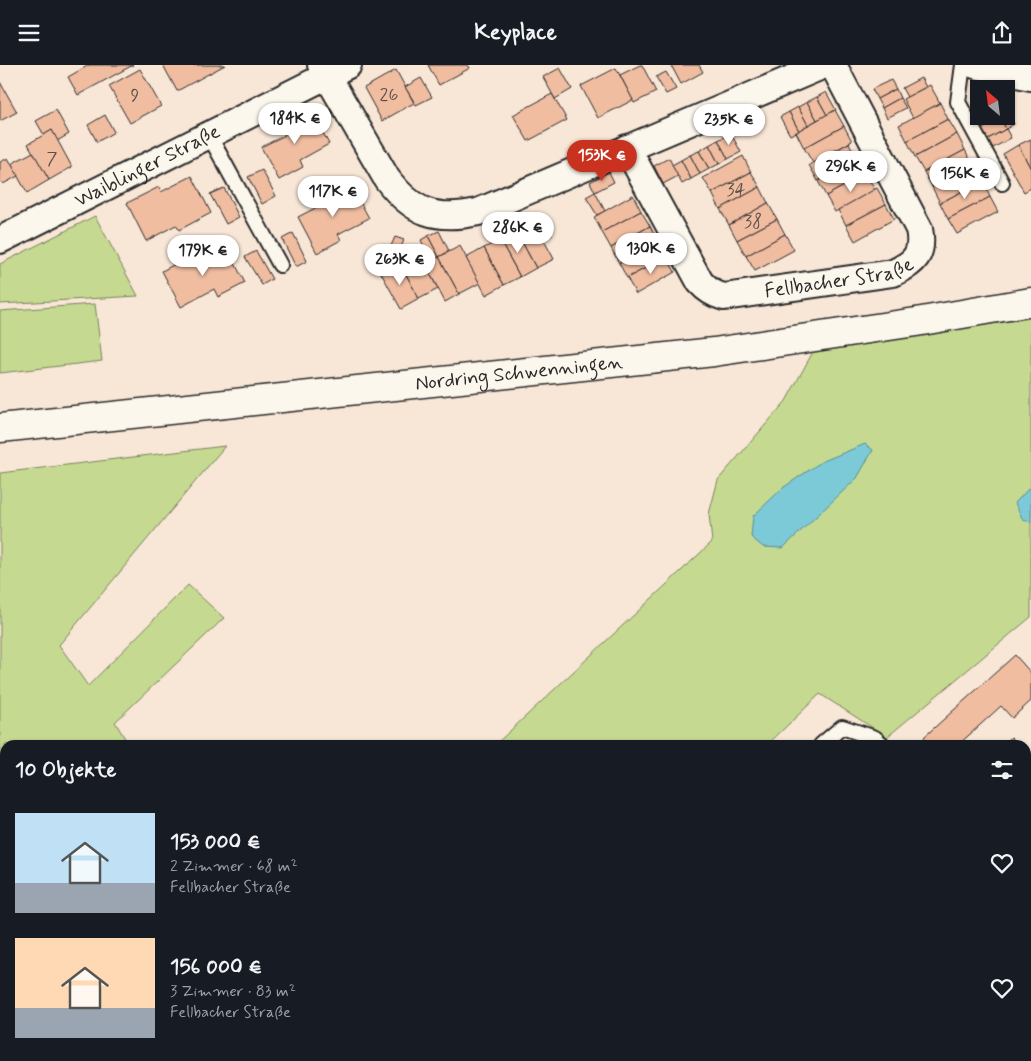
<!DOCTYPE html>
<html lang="de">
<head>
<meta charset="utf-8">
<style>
  :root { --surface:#171b24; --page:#20242c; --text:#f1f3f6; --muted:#9ea1a6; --accent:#c8321e }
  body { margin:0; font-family:Mynerve,sans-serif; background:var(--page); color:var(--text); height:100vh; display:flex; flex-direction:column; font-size:19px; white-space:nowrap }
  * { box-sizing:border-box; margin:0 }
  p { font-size:16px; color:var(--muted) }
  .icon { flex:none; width:28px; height:28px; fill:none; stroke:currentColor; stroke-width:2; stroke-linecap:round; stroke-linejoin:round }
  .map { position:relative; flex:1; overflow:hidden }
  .drawer { position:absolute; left:0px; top:675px; width:1031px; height:321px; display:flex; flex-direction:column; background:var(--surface); border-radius:15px 15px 0 0; box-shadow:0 1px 4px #0004 }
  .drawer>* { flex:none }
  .needle { width:32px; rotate:332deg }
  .fabs { position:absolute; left:970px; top:15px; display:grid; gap:10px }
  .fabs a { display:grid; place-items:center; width:45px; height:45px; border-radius:0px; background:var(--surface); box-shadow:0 1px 4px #0004; font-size:25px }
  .price { position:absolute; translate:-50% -42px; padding:0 11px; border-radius:18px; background:#fff; color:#222; font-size:16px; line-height:32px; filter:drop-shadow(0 1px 2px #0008) }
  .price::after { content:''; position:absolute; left:50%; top:30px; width:15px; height:11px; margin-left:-8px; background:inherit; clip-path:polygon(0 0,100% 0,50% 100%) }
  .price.on { background:var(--accent); color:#fff }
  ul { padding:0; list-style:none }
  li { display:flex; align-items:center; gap:15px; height:125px; padding:0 15px }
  li span { display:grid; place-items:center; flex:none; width:140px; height:100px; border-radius:0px; color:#555 }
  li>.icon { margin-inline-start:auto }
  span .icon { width:60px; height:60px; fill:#fffc; stroke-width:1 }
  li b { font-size:21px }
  h2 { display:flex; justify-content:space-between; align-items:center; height:60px; padding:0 15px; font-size:21px }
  header { display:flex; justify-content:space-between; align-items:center; height:65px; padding:0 15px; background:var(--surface); font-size:22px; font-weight:700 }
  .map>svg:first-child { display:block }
  .green { fill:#c5da90; stroke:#78825e }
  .water { fill:#7bcad8; stroke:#5b8a93 }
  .building { fill:#f0bda1; stroke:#2b2b2b }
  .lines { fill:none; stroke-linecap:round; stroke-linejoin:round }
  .lane-casing { stroke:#2b2b2b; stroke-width:18 }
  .street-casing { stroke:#2b2b2b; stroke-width:30 }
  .secondary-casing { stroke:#2b2b2b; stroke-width:31 }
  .lane { stroke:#fbf7ec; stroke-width:14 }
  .street { stroke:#fbf7ec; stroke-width:26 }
  .secondary { stroke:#fbf7ec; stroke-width:28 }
  .labels { text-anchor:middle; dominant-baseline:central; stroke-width:4; stroke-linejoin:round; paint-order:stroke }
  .number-label { font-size:18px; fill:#5c5048 }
  .street-label { font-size:20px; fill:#2b2b2b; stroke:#fbf7ec }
</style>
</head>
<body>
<header><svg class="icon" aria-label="menu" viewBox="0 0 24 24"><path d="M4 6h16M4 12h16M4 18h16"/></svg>Keyplace<svg class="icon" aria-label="share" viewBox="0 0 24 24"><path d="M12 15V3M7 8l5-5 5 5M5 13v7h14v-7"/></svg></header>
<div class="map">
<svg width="1031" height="996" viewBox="0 0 1031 996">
  <rect width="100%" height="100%" fill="#f8e6d6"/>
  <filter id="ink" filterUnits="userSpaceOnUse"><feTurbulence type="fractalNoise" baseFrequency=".02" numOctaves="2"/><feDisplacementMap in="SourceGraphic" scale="10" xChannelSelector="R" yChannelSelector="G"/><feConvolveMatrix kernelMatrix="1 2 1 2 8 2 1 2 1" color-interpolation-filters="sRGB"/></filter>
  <g filter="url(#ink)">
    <g class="green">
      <polygon points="95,151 138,231 0,239 0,199"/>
      <polygon points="95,239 102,296 0,308 0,246"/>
      <polygon points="1031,253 1031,552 887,672 820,629 767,680 495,680 712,477 709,449 718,415 786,336 814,285"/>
      <polygon points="225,381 59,580 88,621 188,520 224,553 115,657 129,680 5,680 5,834 0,839 0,408"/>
      <polygon points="162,991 448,991 444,996 157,996"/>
    </g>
    <g class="water">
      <polygon points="865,379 873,385 857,413 783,483 763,482 751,472 753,451 784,422 821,397"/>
      <polygon points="1031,421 1031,457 1023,455 1015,438"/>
    </g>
    <g class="building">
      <polygon points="89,0 133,0 78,30 68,12"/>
      <polygon points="163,0 225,0 177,26"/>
      <polygon points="428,0 468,0 470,3 439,20"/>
      <polygon points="640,0 642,0 656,27 634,38 620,10"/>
      <polygon points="671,0 699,0 703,7 681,19"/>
      <polygon points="560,3 572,24 555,34 543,12"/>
      <polygon points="616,3 633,35 598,53 581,21"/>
      <polygon points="140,4 161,41 130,58 109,21"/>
      <polygon points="396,5 414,38 382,56 364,23"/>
      <polygon points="666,7 676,24 666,29 656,12"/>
      <polygon points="421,13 432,32 416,40 405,22"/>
      <polygon points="921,13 926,22 907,32 902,23"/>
      <polygon points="891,15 896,24 877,34 872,24"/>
      <polygon points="0,17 17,47 0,56"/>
      <polygon points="930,20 940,38 913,53 903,34"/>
      <polygon points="896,24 900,33 882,43 877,34"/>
      <polygon points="826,27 836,45 827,50 817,32"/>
      <polygon points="552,29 567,55 528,76 513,50"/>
      <polygon points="817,32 827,50 817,55 807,37"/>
      <polygon points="900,33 906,43 887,53 882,43"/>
      <polygon points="807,37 817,55 808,60 798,42"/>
      <polygon points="940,38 948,54 907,76 899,60"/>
      <polygon points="798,42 808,60 799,66 789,47"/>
      <polygon points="979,43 979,51 985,51 978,55 973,46"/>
      <polygon points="56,45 69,69 57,76 52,65 44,70 36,56"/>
      <polygon points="835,45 844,61 804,83 796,67"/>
      <polygon points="311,46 329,79 300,95 303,102 279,115 261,82 285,70 280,63"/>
      <polygon points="789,47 799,66 790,70 780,52"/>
      <polygon points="105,50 114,67 97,77 88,60"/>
      <polygon points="1009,50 1014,59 1006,64 1001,54"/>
      <polygon points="985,51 1000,51 1001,54 982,64 978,55"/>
      <polygon points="948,54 957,69 915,92 907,76"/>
      <polygon points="1001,54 1006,64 988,74 982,64"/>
      <polygon points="844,61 852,76 813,98 804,83"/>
      <polygon points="1006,64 1011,73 993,83 988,74"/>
      <polygon points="52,65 72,102 49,115 28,79"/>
      <polygon points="731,69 741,87 728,94 718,75"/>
      <polygon points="957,69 965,85 924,107 915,92"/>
      <polygon points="1031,74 1031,104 1018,80"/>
      <polygon points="718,75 728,94 719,99 709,80"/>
      <polygon points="849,78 857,94 818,116 809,100"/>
      <polygon points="709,80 719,99 709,104 699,86"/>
      <polygon points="1018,80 1031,104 1031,123 1024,127 1003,89"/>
      <polygon points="965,85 973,100 932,122 924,107"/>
      <polygon points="699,86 709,104 700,109 690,90"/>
      <polygon points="33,87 49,115 27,128 11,99"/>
      <polygon points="690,90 700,109 691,114 681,95"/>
      <polygon points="743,91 751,107 712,128 703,113"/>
      <polygon points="8,93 18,111 3,119 0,115 0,97"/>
      <polygon points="669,93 678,111 663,119 654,101"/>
      <polygon points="857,94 866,109 826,131 818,116"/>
      <polygon points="681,95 691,114 682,119 672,100"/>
      <polygon points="973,100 982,116 940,138 932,122"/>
      <polygon points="262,105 276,131 262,139 248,112"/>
      <polygon points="609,107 614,117 595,127 590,117"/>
      <polygon points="751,107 760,122 720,144 712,128"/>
      <polygon points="866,109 875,125 835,147 826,131"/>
      <polygon points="192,111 211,148 179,165 176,160 146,176 127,138 159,122 161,127"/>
      <polygon points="982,116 990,132 948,154 940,138"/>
      <polygon points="350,119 369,153 338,169 341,175 317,188 298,152 325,138 322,134"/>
      <polygon points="760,122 768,138 729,160 720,144"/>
      <polygon points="224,123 239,152 226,159 210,129"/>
      <polygon points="877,123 886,139 846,160 838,145"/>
      <polygon points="595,127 605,146 597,150 586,132"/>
      <polygon points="633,130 641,146 602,167 594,152"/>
      <polygon points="990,132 998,147 957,169 948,154"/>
      <polygon points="768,138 777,154 737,175 729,160"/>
      <polygon points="886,139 894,154 855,176 846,160"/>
      <polygon points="641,146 650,161 611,183 602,167"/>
      <polygon points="543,152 552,170 543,175 534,157"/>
      <polygon points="777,154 785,169 746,191 737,175"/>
      <polygon points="534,157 554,194 536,203 516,166"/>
      <polygon points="650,161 658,177 619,198 611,183"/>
      <polygon points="439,166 449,186 439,192 428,171"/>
      <polygon points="516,166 536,203 520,212 500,175"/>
      <polygon points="293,168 307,196 296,202 282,174"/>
      <polygon points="785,169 794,185 755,206 746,191"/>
      <polygon points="428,171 439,192 431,196 421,175"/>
      <polygon points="395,172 404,175 396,194 387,190"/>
      <polygon points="500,175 520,212 504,220 484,183"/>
      <polygon points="658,177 667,192 627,213 619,198"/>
      <polygon points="460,181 480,218 459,229 439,192"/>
      <polygon points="227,183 245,218 218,232 214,224 181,242 162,206 192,190 197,199"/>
      <polygon points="484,183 504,220 486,230 466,193"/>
      <polygon points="256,186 272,214 262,220 245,192"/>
      <polygon points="419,188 438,224 419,234 400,198"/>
      <polygon points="439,192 459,229 445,237 425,199"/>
      <polygon points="667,192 675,207 636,229 627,213"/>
      <polygon points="400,198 419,234 401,244 381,208"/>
      <polygon points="1015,590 1031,608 1031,636 1012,653 1001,641 958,680 931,680 924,672"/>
      <polygon points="1011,672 1019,680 1004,680"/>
      <polygon points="1026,687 1031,692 1031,705 1026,710"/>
      <polygon points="1031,886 1031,909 1026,904 1026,891"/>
      <polygon points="1026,930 1031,934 1031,942 1026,947"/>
      <polygon points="713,991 754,991 755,992 750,996 709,996"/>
      <polygon points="797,991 825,991 821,996 803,996"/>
      <polygon points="937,991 969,991 975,996 932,996"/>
    </g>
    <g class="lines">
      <g class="lane-casing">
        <g id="lane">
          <polyline points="963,0 958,37 1002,118"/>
          <polyline points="209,70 280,200"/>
          <polyline points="821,680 842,662 875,673 883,680"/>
          <polyline points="476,996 481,991"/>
        </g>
      </g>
      <g class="street-casing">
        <g id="street">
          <path d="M321 0 387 114C413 148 436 156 478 147L824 0"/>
          <polyline points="975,0 1031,12"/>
          <path id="s1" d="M627 83 700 217C707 225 713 229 724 232L893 208C915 198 924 189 919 164L833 0"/>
          <path id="s2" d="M0 175 348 0"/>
          <polyline points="1026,808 1031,803"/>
          <polyline points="858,996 862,991"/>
        </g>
      </g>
      <g class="secondary-casing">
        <g id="secondary">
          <path id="s3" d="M0 363 714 287 916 257 1031 237"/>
        </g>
      </g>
      <use href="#lane" class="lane"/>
      <use href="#street" class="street"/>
      <use href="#secondary" class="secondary"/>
    </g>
  </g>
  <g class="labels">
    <g class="number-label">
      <text x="389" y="30">26</text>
      <text x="135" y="31">9</text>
      <text x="52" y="94">7</text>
      <text x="736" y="125">34</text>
      <text x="753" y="157">38</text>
    </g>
    <g class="street-label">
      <text stroke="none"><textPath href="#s2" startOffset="165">Waiblinger Straße</textPath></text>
      <text stroke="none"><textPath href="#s1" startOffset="298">Fellbacher Straße</textPath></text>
      <text stroke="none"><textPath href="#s3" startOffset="522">Nordring Schwenningen</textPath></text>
    </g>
  </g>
</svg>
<div class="fabs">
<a><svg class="needle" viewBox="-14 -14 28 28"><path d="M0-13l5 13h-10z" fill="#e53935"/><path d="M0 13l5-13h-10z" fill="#9ea1a6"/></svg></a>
</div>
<b class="price" style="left:295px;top:80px">184K €</b>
<b class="price" style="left:729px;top:81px">235K €</b>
<b class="price on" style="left:602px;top:117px">153K €</b>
<b class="price" style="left:851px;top:128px">296K €</b>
<b class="price" style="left:965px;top:135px">156K €</b>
<b class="price" style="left:333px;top:153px">117K €</b>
<b class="price" style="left:518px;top:189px">286K €</b>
<b class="price" style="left:651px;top:210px">130K €</b>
<b class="price" style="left:203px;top:212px">179K €</b>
<b class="price" style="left:400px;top:221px">263K €</b>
<section class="drawer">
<h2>10 Objekte<svg class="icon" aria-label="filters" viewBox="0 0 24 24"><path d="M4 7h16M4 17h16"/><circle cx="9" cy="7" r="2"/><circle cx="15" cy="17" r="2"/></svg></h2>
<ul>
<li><span style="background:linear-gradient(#bfe0f5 70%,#9aa5b1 0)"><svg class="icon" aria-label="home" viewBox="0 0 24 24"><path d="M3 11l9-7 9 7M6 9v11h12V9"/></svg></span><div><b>153 000 €</b><p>2 Zimmer · 68 m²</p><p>Fellbacher Straße</p></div><svg class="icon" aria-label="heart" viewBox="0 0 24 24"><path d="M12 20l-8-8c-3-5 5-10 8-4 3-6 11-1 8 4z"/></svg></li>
<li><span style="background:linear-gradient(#ffd9b3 70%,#9aa5b1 0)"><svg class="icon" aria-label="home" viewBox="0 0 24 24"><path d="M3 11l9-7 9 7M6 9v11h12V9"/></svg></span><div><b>156 000 €</b><p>3 Zimmer · 83 m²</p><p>Fellbacher Straße</p></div><svg class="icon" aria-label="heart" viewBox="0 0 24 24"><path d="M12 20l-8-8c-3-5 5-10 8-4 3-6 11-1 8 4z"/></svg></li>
</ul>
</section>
</div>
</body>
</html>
